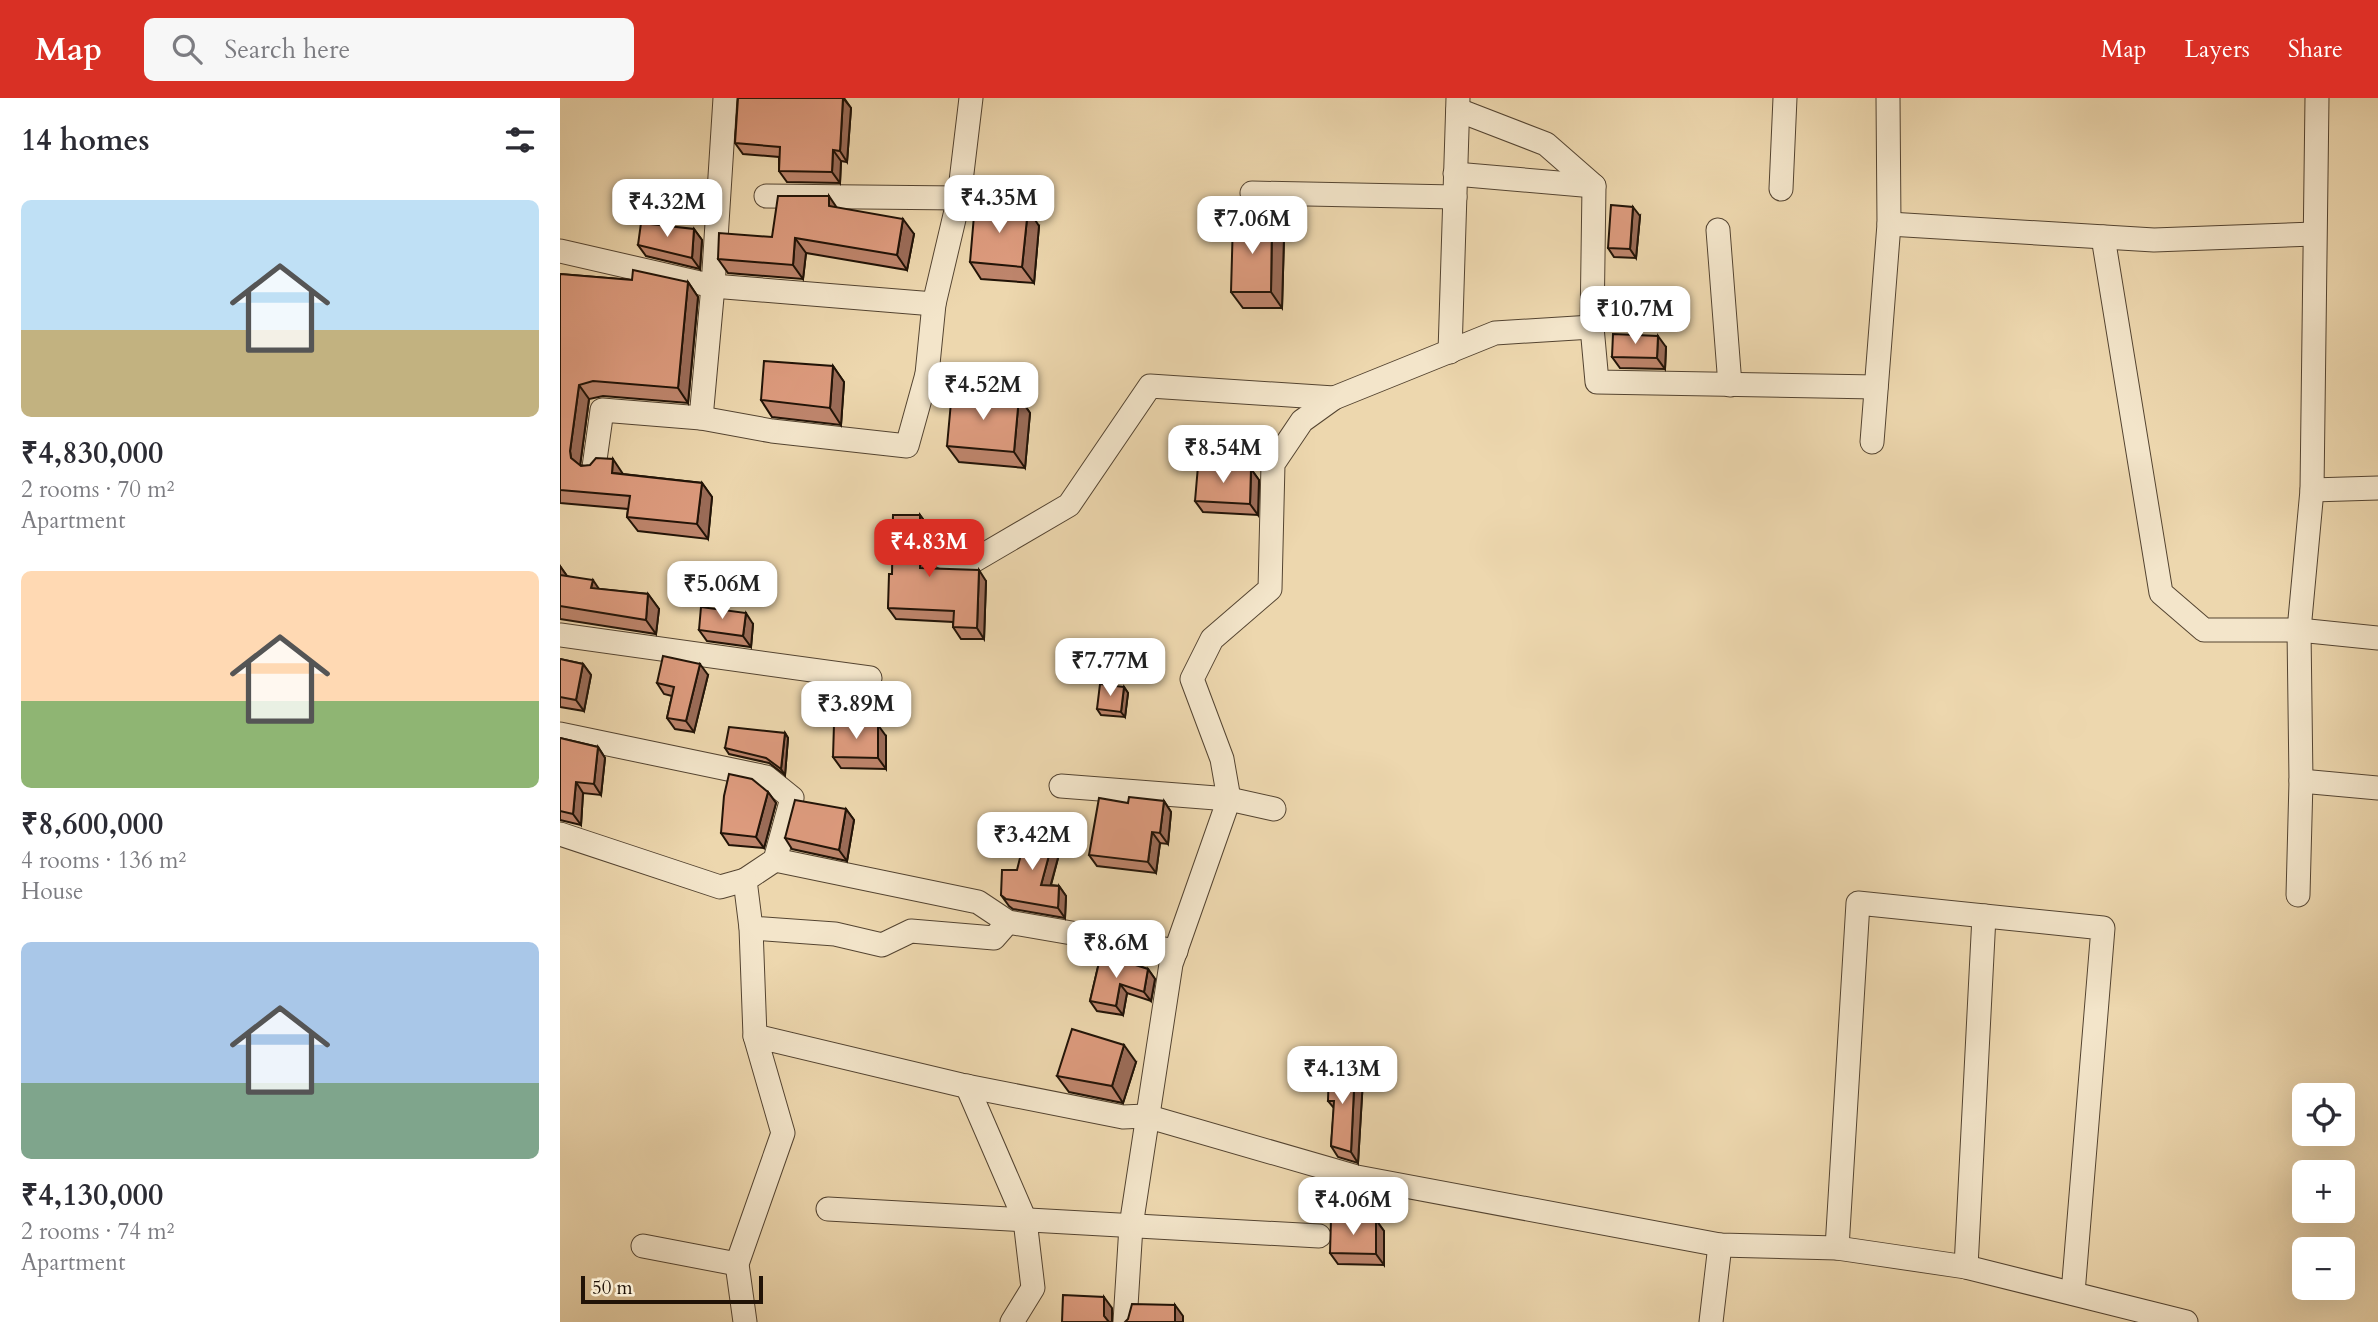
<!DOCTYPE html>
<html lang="en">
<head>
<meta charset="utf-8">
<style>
  :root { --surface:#fff; --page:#f7f7f7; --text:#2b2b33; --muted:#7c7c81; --accent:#d93025 }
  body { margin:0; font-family:Cardo,serif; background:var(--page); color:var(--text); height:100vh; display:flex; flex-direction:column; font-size:26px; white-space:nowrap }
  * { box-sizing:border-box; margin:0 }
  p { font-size:23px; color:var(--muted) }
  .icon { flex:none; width:38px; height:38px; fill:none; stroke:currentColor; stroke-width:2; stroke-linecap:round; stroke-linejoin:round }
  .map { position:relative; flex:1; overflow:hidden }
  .panel { display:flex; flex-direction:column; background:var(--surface); width:560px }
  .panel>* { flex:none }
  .fabs { position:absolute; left:1732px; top:985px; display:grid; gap:14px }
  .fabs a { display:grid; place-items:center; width:63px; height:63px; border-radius:10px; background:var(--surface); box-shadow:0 7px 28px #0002; font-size:35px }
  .scale { position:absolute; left:21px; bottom:18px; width:182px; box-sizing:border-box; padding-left:7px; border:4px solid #211307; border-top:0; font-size:19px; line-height:24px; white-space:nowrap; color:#211307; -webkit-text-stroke:5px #f3e5ca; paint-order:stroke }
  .price { position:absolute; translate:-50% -60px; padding:0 16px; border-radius:14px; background:#fff; color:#222; font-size:23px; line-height:46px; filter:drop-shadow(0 2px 4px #0008) }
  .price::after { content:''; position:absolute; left:50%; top:42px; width:21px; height:16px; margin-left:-10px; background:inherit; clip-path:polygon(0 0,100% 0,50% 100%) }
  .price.on { background:var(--accent); color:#fff }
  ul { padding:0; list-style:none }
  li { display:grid; align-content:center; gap:14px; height:371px; padding:0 21px }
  li span { display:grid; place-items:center; height:217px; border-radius:10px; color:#555 }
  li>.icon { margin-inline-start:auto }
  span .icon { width:126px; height:126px; fill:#fffc; stroke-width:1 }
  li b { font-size:30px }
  h2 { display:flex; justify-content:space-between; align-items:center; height:84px; padding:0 21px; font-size:30px }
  header { display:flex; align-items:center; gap:42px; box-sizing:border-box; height:98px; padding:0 35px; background:var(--accent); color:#fff }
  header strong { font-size:33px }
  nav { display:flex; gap:38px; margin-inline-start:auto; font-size:24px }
  .search { width:490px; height:63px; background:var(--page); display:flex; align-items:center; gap:18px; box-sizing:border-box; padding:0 24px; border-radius:10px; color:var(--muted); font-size:26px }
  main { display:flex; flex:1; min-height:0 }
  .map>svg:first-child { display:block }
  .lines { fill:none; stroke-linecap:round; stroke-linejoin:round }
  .street-casing { stroke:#544431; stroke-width:25 }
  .street { stroke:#f3e5ca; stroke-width:23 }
  .wall { fill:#be856c; stroke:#211307; stroke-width:2 }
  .shaded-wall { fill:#9b6c58; stroke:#211307; stroke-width:2 }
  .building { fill:#dd9b7e; stroke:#211307; stroke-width:2 }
</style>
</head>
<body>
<header>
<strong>Map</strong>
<div class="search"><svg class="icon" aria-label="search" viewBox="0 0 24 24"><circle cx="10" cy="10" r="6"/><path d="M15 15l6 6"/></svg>Search here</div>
<nav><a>Map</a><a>Layers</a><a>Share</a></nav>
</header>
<main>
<section class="panel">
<h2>14 homes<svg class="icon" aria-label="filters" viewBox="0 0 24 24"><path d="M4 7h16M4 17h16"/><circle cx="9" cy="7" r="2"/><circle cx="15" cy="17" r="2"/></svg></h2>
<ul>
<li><span style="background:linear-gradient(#bfe0f5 60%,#c2b280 0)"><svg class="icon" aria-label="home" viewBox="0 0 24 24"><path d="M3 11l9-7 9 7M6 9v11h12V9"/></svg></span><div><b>₹4,830,000</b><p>2 rooms · 70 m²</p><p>Apartment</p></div></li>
<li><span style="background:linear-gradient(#ffd9b3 60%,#8fb573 0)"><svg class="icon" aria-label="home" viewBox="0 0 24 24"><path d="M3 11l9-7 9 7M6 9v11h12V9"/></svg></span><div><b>₹8,600,000</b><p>4 rooms · 136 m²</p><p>House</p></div></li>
<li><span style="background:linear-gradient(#a9c7e8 65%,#7fa58c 0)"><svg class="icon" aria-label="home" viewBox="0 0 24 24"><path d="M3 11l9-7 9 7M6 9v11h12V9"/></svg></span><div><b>₹4,130,000</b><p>2 rooms · 74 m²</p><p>Apartment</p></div></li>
</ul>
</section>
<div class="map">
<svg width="1818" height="1224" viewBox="0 0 1818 1224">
  <rect width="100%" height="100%" fill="#edd7ae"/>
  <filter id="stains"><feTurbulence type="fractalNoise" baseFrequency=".00286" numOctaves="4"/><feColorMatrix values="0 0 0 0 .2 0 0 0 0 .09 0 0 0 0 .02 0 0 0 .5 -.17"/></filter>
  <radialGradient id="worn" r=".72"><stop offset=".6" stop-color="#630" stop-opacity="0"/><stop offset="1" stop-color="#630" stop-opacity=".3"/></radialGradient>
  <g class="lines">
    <g class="street-casing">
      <g id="street">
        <polyline points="898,12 986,46 1034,88 1032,229 1037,284 1316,289"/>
        <polyline points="895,76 1034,88"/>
        <polyline points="1221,91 1225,0"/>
        <polyline points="692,95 895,99"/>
        <polyline points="206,98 399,100"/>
        <polyline points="1329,126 1594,142 1754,136"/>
        <polyline points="1158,132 1170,287"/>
        <polyline points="1543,139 1601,495 1644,532 1739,532 1818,540"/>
        <polyline points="0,153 153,188 374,206"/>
        <polyline points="890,254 898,0"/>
        <polyline points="367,276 461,288"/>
        <polyline points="141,320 153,188 165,0"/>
        <polyline points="1312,344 1329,126 1328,0"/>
        <polyline points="34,369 42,312 141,320 212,333 347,348 367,276 374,206 399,100 411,0"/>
        <polyline points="1752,392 1818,390"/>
        <polyline points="383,459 415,462 509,407 590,288 774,300"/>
        <polyline points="0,537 310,580"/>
        <polyline points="0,636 206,679 232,700 215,762 185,782 191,830 195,938"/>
        <polyline points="1741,683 1818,690"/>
        <polyline points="501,688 669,701 714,711"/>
        <polyline points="0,736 160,789 185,782"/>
        <polyline points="215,762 418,804 448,824 616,853"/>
        <polyline points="1738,797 1741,683 1739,532 1752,392 1757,0"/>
        <polyline points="191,830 275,836 322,847 351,833 434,840 448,824"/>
        <polyline points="407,988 465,1122 473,1190 452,1224"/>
        <polyline points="268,1111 759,1138"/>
        <polyline points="83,1148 177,1166"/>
        <polyline points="1277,1150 1298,805 1543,830 1513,1195"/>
        <polyline points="1406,1169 1424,818"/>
        <polyline points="185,1224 177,1166 223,1035 195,938 401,987 563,1019 586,1018 797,1079 1160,1147 1277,1150 1406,1169 1626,1224"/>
        <polyline points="565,1224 571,1128 611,866 669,701 662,661 632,581 652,541 710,491 713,366 742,323 774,300 935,235 1032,229"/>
        <polyline points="1151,1224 1160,1147"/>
      </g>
    </g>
    <use href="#street" class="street"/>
  </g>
  <g class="wall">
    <polygon points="178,0 284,0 291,10 287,64 281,63 280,85 227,84 219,73 219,59 183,56 175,45"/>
    <polygon points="277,110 354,136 347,172 246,155 243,181 168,175 158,161 212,139"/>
    <polygon points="1080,118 1076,160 1054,159 1048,150"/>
    <polygon points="712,123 724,139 722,210 683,210 671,194"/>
    <polygon points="479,128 474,185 421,181 410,164"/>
    <polygon points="134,131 142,142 140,171 86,158 78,147"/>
    <polygon points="0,176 72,182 128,184 138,199 128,305 43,298 29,301 20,367 63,376 142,385 152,399 148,441 78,433 67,419 68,411 0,405"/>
    <polygon points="1106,249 1105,271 1060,270 1052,259"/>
    <polygon points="273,268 284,284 281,327 212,319 201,302"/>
    <polygon points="459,299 470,315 465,370 399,364 387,348"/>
    <polygon points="691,371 699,382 698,417 643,414 635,403"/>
    <polygon points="360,417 368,428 368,471 426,483 424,541 401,541 393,529 393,524 336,521 328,510 332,476"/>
    <polygon points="0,468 7,478 39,491 88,496 99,511 96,536 0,521"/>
    <polygon points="193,526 191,549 147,543 139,532"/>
    <polygon points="0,561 23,566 31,577 24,613 0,609"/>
    <polygon points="148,577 134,634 115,631 107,620 112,598 104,596 97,585"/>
    <polygon points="564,589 568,595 565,619 541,617 537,611"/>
    <polygon points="225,635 228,640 225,677 209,665 169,656 165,650"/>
    <polygon points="326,638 326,671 281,670 273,659"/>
    <polygon points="0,640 38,649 45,660 41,697 23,695 21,727 0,722"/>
    <polygon points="208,694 216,705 204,750 169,747 161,735"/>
    <polygon points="604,703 611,714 608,746 600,745 596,775 537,768 529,757 568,705"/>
    <polygon points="286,711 294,722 287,763 232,751 225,740"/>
    <polygon points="502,745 491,787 499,788 506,798 505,820 453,811 449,808 441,797 457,772"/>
    <polygon points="541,856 588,871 595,881 591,903 567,895 563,917 537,913 530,903"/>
    <polygon points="576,964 563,1005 509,994 497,978"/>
    <polygon points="795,970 803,981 798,1065 778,1059 771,1048 774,1010 768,1003"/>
    <polygon points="816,1122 824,1133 824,1167 778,1166 770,1155"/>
  </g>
  <g class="shaded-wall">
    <polygon points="283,0 291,10 287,64 280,53"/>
    <polygon points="273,52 281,63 280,85 272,74"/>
    <polygon points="269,98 279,113 269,108"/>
    <polygon points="1073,109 1080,118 1076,160 1070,151"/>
    <polygon points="468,111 479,128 474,185 462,169"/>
    <polygon points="343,121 354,136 347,172 337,157"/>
    <polygon points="712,123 724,139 722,210 711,194"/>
    <polygon points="134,131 142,142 140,171 132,160"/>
    <polygon points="235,140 246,155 243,181 233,167"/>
    <polygon points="128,184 138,199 128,305 118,290"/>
    <polygon points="1098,238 1106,249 1105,271 1097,260"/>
    <polygon points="273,268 284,284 281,327 270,310"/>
    <polygon points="19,287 29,301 20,368 11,360 10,353"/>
    <polygon points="459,299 470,315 465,370 454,354"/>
    <polygon points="53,361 63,376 52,375"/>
    <polygon points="691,371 699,382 698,417 690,406"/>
    <polygon points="142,385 152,399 148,441 137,426"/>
    <polygon points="360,417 368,428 368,481 360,470"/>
    <polygon points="0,468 9,481 0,482"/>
    <polygon points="419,472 426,483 424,541 417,530"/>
    <polygon points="33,482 43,497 31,490"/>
    <polygon points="88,496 99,511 96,536 86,522"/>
    <polygon points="186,515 193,526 191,549 183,538"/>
    <polygon points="23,566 31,577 24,613 16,602"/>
    <polygon points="140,566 148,577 134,634 126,623"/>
    <polygon points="564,589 568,595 565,619 561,614"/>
    <polygon points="318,627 326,638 326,671 318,660"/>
    <polygon points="225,635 228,640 225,677 221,671"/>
    <polygon points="38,649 45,660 41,697 34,686"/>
    <polygon points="16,684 23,695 21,727 13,716"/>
    <polygon points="208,694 216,705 204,750 196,739"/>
    <polygon points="604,703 611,714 608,746 600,735"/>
    <polygon points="286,711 294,722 287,763 279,752"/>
    <polygon points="592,734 600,745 596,775 588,764"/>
    <polygon points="495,735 502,745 488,797 481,787"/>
    <polygon points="499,788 506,798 505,820 498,810"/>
    <polygon points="588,871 595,881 591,903 584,894"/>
    <polygon points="560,886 567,895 563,917 556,908"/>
    <polygon points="564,947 576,964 563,1005 552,988"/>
    <polygon points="795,970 803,981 798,1065 791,1054"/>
    <polygon points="816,1122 824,1133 824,1167 816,1156"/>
    <polygon points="544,1199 552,1210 552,1224 548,1224 544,1218"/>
    <polygon points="615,1207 623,1218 623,1224 615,1224"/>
  </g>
  <g class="building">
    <polygon points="178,0 283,0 280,53 273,52 272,74 219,73 220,49 175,45"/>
    <polygon points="218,98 269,98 269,108 343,121 337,157 235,140 233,167 158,161 159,135 212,139"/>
    <polygon points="415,106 468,111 462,169 410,164"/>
    <polygon points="1051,107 1073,109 1070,151 1048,150"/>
    <polygon points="673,122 712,123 711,194 671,194"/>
    <polygon points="81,125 134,131 132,160 78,147"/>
    <polygon points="73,172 128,184 118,290 33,283 19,287 10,353 11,360 21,368 30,367 36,360 53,361 52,375 142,385 137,426 67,419 70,398 0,392 0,176 72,182"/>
    <polygon points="1053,236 1098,238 1097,260 1052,259"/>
    <polygon points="204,263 273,268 270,310 201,302"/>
    <polygon points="392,293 459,299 454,354 387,348"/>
    <polygon points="638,368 691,371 690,406 635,403"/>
    <polygon points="333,417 360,417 360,470 419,472 417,530 393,529 394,513 328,510 329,476 332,476"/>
    <polygon points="0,477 33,482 31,490 88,496 86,522 0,508"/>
    <polygon points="141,509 186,515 183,538 139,532"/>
    <polygon points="103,558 140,566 126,623 107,620 114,589 97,585"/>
    <polygon points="0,561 23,566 16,602 0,599"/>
    <polygon points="540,586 564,589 561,614 537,611"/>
    <polygon points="274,626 318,627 318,660 273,659"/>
    <polygon points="169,629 225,635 221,671 206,660 165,650"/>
    <polygon points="0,640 38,649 34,686 16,684 13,716 0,713"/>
    <polygon points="169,676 192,681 208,694 196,739 161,735 164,698"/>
    <polygon points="569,699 604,703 600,735 592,734 588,764 529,757 539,700 568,705"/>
    <polygon points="235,702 286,711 279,752 225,740"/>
    <polygon points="468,728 495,735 481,787 499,788 498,810 446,801 441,797 442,772 457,772"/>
    <polygon points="541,856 588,871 584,894 560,886 556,908 530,903"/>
    <polygon points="512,931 564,947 552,988 497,978"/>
    <polygon points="769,969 795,970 791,1054 771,1048 774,1003 768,1003"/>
    <polygon points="771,1121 816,1122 816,1156 770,1155"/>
    <polygon points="503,1197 544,1199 544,1218 549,1224 502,1224"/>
    <polygon points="572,1206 615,1207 615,1224 565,1224 568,1221"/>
  </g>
  <rect width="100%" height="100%" filter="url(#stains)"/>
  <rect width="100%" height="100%" fill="url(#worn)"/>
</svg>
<div class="fabs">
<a><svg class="icon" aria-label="locate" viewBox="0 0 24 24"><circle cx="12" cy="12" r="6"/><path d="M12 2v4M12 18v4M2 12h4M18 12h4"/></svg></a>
<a>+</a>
<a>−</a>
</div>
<div class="scale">50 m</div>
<b class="price" style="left:439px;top:137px">₹4.35M</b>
<b class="price" style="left:107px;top:141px">₹4.32M</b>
<b class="price" style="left:692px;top:158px">₹7.06M</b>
<b class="price" style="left:1075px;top:248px">₹10.7M</b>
<b class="price" style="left:423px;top:324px">₹4.52M</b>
<b class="price" style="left:663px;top:387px">₹8.54M</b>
<b class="price on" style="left:369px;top:481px">₹4.83M</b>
<b class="price" style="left:162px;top:523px">₹5.06M</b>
<b class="price" style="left:550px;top:600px">₹7.77M</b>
<b class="price" style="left:296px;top:643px">₹3.89M</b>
<b class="price" style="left:472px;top:774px">₹3.42M</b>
<b class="price" style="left:556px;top:882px">₹8.6M</b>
<b class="price" style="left:782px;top:1008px">₹4.13M</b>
<b class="price" style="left:793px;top:1139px">₹4.06M</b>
</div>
</main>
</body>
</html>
